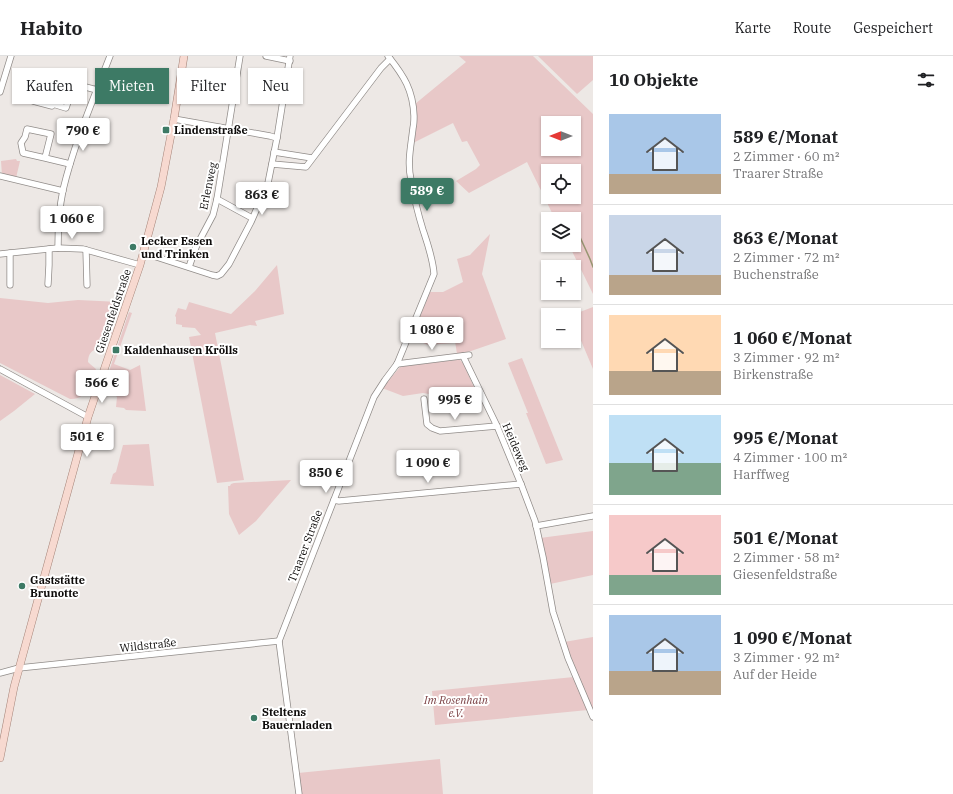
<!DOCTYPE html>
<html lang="de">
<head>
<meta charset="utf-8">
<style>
  :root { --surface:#fff; --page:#f6f6f6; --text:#202124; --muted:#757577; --line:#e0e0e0; --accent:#3d7a65 }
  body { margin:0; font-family:"IBM Plex Serif",serif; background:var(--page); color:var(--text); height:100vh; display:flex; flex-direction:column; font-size:15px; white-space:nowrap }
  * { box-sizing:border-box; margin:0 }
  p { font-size:13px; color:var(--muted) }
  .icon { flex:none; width:22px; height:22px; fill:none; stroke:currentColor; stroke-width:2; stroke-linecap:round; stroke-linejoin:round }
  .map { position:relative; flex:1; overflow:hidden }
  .sheet { display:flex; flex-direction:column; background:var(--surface); width:360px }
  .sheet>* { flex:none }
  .top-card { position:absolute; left:12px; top:12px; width:380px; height:36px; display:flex; gap:8px }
  .needle { width:26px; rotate:270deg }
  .tools { position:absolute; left:541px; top:60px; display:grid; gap:8px }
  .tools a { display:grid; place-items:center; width:40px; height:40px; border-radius:0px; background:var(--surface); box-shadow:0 1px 3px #0004; font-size:20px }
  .price { position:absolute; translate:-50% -34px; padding:0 9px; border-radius:4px; background:#fff; color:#222; font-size:13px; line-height:26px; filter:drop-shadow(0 1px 2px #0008) }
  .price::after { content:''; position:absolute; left:50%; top:24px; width:12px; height:9px; margin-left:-6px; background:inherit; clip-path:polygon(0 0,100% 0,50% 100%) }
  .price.active { background:var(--accent); color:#fff }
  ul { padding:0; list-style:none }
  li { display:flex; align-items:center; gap:12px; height:100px; padding:0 16px }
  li+li { border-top:1px solid var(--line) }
  li span { display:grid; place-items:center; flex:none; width:112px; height:80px; border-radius:0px; color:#555 }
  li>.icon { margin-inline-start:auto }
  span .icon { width:48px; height:48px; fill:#fffc; stroke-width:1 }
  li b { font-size:17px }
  h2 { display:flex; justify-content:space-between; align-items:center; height:48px; padding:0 16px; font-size:17px }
  .pill { padding:0 14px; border-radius:0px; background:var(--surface); box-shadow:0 1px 3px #0004; font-size:14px; line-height:36px }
  .pill.active { background:var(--accent); color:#fff }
  header { display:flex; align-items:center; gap:24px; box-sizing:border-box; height:56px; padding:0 20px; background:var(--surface); border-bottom:1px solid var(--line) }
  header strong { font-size:19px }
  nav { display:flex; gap:22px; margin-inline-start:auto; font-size:14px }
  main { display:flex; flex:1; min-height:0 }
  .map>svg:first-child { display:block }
  .green { fill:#e8c8c8; fill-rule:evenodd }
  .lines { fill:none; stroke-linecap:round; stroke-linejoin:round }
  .stream { stroke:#989672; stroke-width:1.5 }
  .minor-casing { stroke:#918c89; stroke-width:7 }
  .major-casing { stroke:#a28176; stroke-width:8 }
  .minor { stroke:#fff; stroke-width:5.5 }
  .major { stroke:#f7d9d0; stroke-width:7 }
  .poi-dot { fill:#3d7a65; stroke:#fff; stroke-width:1.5 }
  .labels { text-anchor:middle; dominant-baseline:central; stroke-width:4; stroke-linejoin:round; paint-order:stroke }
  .poi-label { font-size:11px; font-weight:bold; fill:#0e0c0b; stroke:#fff; text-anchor:start }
  .street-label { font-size:11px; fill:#0e0c0b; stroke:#fff }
  .park-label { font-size:11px; font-style:italic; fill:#7c4346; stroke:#fff }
</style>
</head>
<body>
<header>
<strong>Habito</strong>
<nav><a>Karte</a><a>Route</a><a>Gespeichert</a></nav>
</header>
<main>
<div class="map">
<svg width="593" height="738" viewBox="0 0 593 738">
  <rect width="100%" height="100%" fill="#ede8e5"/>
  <g class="green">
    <path d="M459 0H533L593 58V238L569 189H574V163H555L527 106 469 137 456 125 476 113 480 109 467 85 462 86 453 67 413 87 415 48 466 6ZM548 67H574V93H548ZM548 115H574V141H548Z"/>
    <polygon points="538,0 593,0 593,24 577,38"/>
    <polygon points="16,103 17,105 20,105 16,122 2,119 1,105"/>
    <polygon points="490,178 482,218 506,283 471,295 457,298 455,285 453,285 453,287 428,289 423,287 423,284 412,280 430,236 443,236 463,226 457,203 470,199"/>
    <polygon points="277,209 284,258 255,265 257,270 250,269 215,277 244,424 217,427 189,281 201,279 195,272 182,271 182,269 176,268 176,261 175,260 178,252 186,254 189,246 231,258 255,235"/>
    <path d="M0 242 48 247 78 244 120 246C118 254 112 282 107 288 100 296 89 289 88 306L90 308 96 313C91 326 88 344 70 343L0 307Z"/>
    <polygon points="593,251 593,313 574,268 574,259 572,259"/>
    <polygon points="129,256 132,257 114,308 130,314 140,309 146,355 126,354 124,352 116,351 117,341 116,340 102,336"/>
    <polygon points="522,302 563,404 546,408 526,357 528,357 508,307"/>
    <polygon points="456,304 460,304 463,307 478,340 452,342 423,337 403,340 382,332 401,310"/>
    <polygon points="0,319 35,338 14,355 0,365"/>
    <polygon points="149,388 154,430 110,428 113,418 116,416 123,389"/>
    <polygon points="291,424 256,465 239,479 229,458 228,430 230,430 231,428 234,427"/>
    <polygon points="593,475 593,519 550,528 540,482"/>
    <polygon points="593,581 593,656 564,586"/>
    <polygon points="574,621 588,654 435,669 432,635"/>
    <polygon points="440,703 443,738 301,738 298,717"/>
  </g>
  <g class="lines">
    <polyline class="stream" points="574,168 590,203 593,211"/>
    <g class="minor-casing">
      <g id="minor">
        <polyline points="266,0 290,5"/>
        <polyline points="35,22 58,28 53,48 66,52 74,28 97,34"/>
        <polyline points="58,28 62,25 74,28"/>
        <polyline points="0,36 11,0"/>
        <polyline points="33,45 52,50 53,48"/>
        <polyline points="174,63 270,80 277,82"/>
        <polyline points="274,96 312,102"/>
        <polyline points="45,102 23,97 21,87 25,81 27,73 51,78 45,102 70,108"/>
        <polyline points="272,108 306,111 381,12 390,3"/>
        <polyline points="0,120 63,135"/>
        <polyline points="217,143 252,162"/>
        <path d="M58 192C58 173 59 153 63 134 74 88 93 44 110 0"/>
        <polyline points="86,194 87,229"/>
        <polyline points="10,197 10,229"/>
        <polyline points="144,197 212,219 217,220 221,218 229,208 251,166 268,127 277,82 290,0"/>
        <polyline points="0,198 58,192 83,193 140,209"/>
        <polyline points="189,211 196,191 213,159 217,143 240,0"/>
        <polyline points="48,228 49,209 49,193"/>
        <polyline points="463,300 497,370 521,428 535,465 543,501 553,556 568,602 593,661"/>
        <polyline points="397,308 469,299"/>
        <polyline points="0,313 88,361"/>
        <polyline points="424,343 427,368 432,372 440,375 497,370"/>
        <polyline points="334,444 339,445 521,428"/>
        <polyline points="536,470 593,460"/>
        <polyline points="0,617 19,612 279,585"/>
        <path d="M299 738 279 585 374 341 385 324 397 308 434 218C433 203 428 189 423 174 418 158 414 141 411 124 407 106 411 90 413 72 414 68 414 64 414 60 413 34 404 20 388 0"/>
      </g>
    </g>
    <g class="major-casing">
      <polyline id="major" points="0,702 14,631 88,361 105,311 140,209 161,131 174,63 184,0"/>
    </g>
    <use href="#minor" class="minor"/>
    <use href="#major" class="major"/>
  </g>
  <g class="poi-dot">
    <rect x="162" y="70" width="8" height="8" rx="2"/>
    <circle cx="133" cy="191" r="4"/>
    <rect x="112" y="290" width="8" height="8" rx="2"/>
    <circle cx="22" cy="530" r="4"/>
    <circle cx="254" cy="662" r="4"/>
  </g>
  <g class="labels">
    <g class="poi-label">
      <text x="174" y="74">Lindenstraße</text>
      <text x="141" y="185">Lecker Essen<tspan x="141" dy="13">und Trinken</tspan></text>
      <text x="124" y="294">Kaldenhausen Krölls</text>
      <text x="30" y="524">Gaststätte<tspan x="30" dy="13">Brunotte</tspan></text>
      <text x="262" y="656">Steltens<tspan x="262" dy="13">Bauernladen</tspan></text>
    </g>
    <g class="street-label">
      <text transform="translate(208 130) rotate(-78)">Erlenweg</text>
      <text transform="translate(113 255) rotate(-71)">Giesenfeldstraße</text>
      <text transform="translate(516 391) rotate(67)">Heideweg</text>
      <text transform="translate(305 490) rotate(-69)">Traarer Straße</text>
      <text transform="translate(148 589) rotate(-6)">Wildstraße</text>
    </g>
    <g class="park-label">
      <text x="456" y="644">Im Rosenhain<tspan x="456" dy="13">e.V.</tspan></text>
    </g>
  </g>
</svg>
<div class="tools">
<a><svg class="needle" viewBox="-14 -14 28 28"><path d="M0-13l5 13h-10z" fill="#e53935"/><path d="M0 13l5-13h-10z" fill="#757577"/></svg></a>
<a><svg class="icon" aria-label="locate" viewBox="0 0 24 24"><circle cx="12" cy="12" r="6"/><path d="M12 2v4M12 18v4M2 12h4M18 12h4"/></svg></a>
<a><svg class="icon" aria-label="layers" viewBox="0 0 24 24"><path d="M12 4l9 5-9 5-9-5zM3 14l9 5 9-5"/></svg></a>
<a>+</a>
<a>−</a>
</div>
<b class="price" style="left:83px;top:96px">790 €</b>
<b class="price active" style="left:427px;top:156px">589 €</b>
<b class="price" style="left:262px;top:160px">863 €</b>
<b class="price" style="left:72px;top:184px">1 060 €</b>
<b class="price" style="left:432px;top:295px">1 080 €</b>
<b class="price" style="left:102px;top:348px">566 €</b>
<b class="price" style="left:455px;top:365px">995 €</b>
<b class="price" style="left:87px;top:402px">501 €</b>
<b class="price" style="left:428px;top:428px">1 090 €</b>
<b class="price" style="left:326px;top:438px">850 €</b>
<div class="top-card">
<a class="pill">Kaufen</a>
<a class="pill active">Mieten</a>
<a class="pill">Filter</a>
<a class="pill">Neu</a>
</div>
</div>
<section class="sheet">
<h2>10 Objekte<svg class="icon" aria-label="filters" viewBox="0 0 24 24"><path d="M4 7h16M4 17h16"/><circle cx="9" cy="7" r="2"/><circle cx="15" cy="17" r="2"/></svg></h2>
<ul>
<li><span style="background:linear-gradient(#a9c7e8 75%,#b9a48a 0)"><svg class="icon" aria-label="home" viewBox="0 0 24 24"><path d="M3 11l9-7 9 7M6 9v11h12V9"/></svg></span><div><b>589 €/Monat</b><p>2 Zimmer · 60 m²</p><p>Traarer Straße</p></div></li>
<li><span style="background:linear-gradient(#c9d6e8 75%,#b9a48a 0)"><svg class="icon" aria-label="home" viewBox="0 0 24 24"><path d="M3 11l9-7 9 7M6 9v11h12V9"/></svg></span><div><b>863 €/Monat</b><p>2 Zimmer · 72 m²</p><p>Buchenstraße</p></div></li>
<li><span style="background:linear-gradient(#ffd9b3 70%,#b9a48a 0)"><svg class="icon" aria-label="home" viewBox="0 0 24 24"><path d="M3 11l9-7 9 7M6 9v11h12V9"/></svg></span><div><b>1 060 €/Monat</b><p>3 Zimmer · 92 m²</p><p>Birkenstraße</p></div></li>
<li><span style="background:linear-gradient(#bfe0f5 60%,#7fa58c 0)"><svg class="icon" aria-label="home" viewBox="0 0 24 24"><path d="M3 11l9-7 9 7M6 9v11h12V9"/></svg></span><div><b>995 €/Monat</b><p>4 Zimmer · 100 m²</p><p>Harffweg</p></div></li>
<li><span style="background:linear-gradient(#f6c9c9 75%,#7fa58c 0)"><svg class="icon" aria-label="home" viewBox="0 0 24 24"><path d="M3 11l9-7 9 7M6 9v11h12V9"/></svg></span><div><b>501 €/Monat</b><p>2 Zimmer · 58 m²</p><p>Giesenfeldstraße</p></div></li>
<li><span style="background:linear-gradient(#a9c7e8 70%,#b9a48a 0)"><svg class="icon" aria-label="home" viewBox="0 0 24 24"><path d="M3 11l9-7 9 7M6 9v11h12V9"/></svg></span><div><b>1 090 €/Monat</b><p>3 Zimmer · 92 m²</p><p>Auf der Heide</p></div></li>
</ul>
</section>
</main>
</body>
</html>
